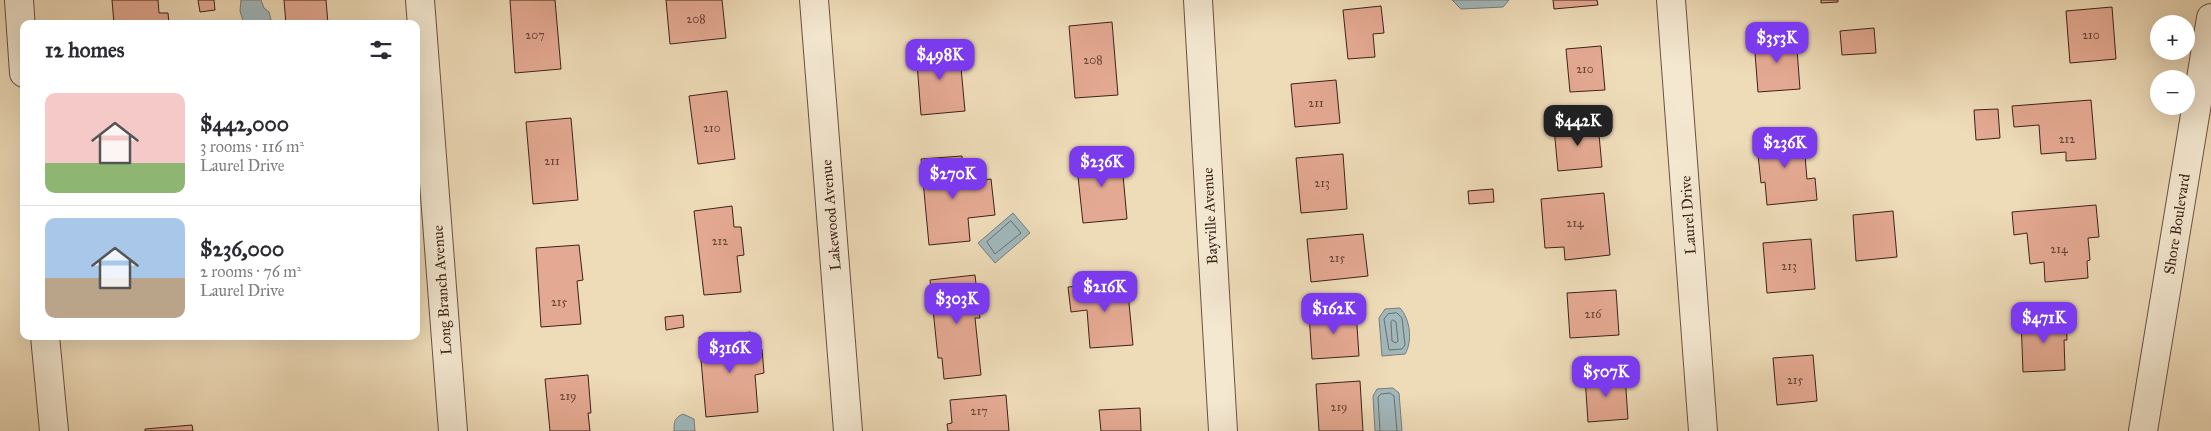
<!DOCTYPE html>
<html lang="en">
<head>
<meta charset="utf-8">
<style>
  :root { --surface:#fff; --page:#f2f2f3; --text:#2b2b33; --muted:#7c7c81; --line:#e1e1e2; --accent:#7c3aed }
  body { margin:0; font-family:"IM FELL Great Primer",serif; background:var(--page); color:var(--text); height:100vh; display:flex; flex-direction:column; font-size:19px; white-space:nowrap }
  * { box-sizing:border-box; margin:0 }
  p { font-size:16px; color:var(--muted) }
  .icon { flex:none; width:28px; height:28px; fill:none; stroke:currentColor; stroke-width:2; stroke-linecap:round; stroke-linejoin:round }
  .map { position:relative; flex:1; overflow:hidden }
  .details { position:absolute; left:20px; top:20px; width:400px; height:320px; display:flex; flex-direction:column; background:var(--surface); border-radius:10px; box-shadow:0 5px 20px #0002 }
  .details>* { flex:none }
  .buttons { position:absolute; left:2150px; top:15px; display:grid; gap:10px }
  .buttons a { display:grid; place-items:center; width:45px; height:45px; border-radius:50%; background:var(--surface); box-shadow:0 5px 20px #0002; font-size:25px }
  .price { position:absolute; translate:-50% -42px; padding:0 11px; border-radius:10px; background:var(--accent); color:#fff; font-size:16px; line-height:32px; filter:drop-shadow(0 1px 2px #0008) }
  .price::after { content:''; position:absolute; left:50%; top:30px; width:15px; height:11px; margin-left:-8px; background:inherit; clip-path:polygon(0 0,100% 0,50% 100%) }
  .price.selected { background:#222; color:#fff }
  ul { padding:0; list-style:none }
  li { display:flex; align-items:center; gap:15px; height:125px; padding:0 25px }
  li+li { border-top:1px solid var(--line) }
  li span { display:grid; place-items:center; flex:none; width:140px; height:100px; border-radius:10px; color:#555 }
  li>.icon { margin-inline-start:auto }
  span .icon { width:60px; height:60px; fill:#fffc; stroke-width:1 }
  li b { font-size:21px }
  h2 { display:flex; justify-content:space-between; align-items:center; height:60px; padding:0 25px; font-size:21px }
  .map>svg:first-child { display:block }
  .water { fill:#a1b8bc; stroke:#797c7a }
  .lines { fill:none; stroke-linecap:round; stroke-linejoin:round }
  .shore { stroke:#6f6d6a; stroke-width:1 }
  .building { fill:#e4a992; stroke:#3d2218 }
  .minor-casing { stroke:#695040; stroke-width:30 }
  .minor { stroke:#f4e8d1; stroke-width:28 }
  .labels { text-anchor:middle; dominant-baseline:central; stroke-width:5; stroke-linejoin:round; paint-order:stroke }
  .number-label { font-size:12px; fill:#674436 }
  .street-label { font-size:15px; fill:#3d2218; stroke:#f4e8d1 }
</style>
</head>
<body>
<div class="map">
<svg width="2211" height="431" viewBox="0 0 2211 431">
  <rect width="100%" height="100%" fill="#eedbb8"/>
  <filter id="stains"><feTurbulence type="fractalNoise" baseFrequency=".004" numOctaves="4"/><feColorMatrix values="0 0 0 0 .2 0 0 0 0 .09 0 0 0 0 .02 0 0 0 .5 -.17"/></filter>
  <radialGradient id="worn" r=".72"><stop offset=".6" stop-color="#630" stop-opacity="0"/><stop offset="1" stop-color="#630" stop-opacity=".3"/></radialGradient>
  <g class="water">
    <polygon points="241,0 261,0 264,8 269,12 272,24 244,24 240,11"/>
    <polygon points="1452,0 1509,0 1503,7 1461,9"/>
    <polygon points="1013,213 1030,233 995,263 978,243"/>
    <path d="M1400 308C1410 319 1413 341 1405 354L1382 356 1379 318 1385 309Z"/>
    <polygon points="1393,388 1399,393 1402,431 1375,431 1373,396 1377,389"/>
    <path d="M683 414 694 419 695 431H674C674 422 674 418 683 414Z"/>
  </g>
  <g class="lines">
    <g class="shore">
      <polygon points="1011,221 1021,233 995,254 987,242"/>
      <polygon points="1397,313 1402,318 1405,345 1402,349 1389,350 1384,319 1388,314"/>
      <polygon points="1393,320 1396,322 1398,341 1396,343 1392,341 1391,322"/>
      <polyline points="1380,431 1378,397 1381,394 1390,393 1394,396 1397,431"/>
    </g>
  </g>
  <g class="building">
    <polygon points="112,0 158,0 159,13 168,13 169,24 114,24"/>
    <polygon points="198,0 214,0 215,10 200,12"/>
    <polygon points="284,0 326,0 328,24 286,24"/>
    <polygon points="510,0 555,0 561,69 515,73"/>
    <polygon points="666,0 722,0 726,38 670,44"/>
    <polygon points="1553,0 1597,0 1598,5 1554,9"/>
    <polygon points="1821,0 1838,0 1838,2 1821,3"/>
    <polygon points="1381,6 1384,33 1373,34 1375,57 1348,59 1343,10"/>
    <polygon points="2112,7 2116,59 2070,63 2066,11"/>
    <polygon points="1112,22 1118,95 1075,98 1069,26"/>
    <polygon points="1874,28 1876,53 1842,55 1840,31"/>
    <polygon points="1796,36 1800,89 1758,92 1754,40"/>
    <polygon points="959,46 965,111 921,115 916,50"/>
    <polygon points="1601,46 1605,90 1570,92 1566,49"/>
    <polygon points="1336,80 1340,123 1295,127 1291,84"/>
    <polygon points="727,91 735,159 698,164 689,96"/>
    <polygon points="2091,100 2096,159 2066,161 2066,152 2041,154 2039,125 2014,127 2012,106"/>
    <polygon points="1998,109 2000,138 1976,140 1974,110"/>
    <polygon points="571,118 578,200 533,204 526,122"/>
    <polygon points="1598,124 1602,167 1558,171 1554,128"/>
    <polygon points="1803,132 1807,179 1815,178 1817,200 1767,205 1765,182 1761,183 1756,136"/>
    <polygon points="1121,153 1127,219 1083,223 1076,158"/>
    <polygon points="1343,154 1347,209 1301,213 1296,158"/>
    <polygon points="962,156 964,182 991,179 995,215 968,218 970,241 929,245 921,159"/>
    <polygon points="1493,189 1494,202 1469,204 1468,191"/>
    <polygon points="1604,193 1610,255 1565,260 1564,247 1545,248 1541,199"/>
    <polygon points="2096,205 2099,237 2088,238 2090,260 2087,261 2088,278 2045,282 2044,262 2030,264 2027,233 2014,235 2012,212"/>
    <polygon points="732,206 734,227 741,227 744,255 737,256 741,292 704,295 694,211"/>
    <polygon points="1893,211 1897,257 1856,261 1853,215"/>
    <polygon points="1363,234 1368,276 1311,282 1307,239"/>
    <polygon points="1811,239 1815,289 1767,293 1763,243"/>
    <polygon points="579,245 583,280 577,281 581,324 541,327 536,248"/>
    <polygon points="975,275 980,318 975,318 981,375 944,379 942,358 938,358 930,280"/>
    <polygon points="1127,282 1133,345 1090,348 1087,310 1071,312 1068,287"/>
    <polygon points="1616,290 1619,335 1570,338 1567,293"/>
    <polygon points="1356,311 1359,356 1312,359 1309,314"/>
    <polygon points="683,315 684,327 666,330 665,317"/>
    <polygon points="2066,316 2067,340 2064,340 2065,370 2023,372 2021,318"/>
    <polygon points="751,332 752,351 762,349 764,373 755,375 758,412 706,417 699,337"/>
    <polygon points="1813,355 1817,401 1777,405 1773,358"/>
    <polygon points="588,375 591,413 588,413 590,431 550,431 545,379"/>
    <polygon points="1625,375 1628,419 1588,422 1585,377"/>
    <polygon points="1360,381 1363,431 1319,431 1316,384"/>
    <polygon points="1006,395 1009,431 948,431 947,424 952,423 950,400"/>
    <polygon points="1140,408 1141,431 1101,431 1099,410"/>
    <polygon points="192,425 193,431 145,431 145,429"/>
  </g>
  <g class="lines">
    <g class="minor-casing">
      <g id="minor">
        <polyline points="19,0 24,73"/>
        <polyline points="420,0 453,431"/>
        <polyline points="814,0 848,431"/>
        <polyline points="1198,0 1223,431"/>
        <polyline points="1671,0 1703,431"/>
        <polyline points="45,336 54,431"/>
        <polyline points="2143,431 2211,18"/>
      </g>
    </g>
    <use href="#minor" class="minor"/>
  </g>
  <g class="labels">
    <g class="number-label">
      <text x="696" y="19">208</text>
      <text x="535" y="35">207</text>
      <text x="2091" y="35">210</text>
      <text x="1093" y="60">208</text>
      <text x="1585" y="69">210</text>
      <text x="1316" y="103">211</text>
      <text x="712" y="128">210</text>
      <text x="2067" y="139">212</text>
      <text x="552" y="161">211</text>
      <text x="1322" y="183">213</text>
      <text x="1575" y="223">214</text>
      <text x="720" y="241">212</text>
      <text x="2059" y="249">214</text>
      <text x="1337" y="258">215</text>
      <text x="1789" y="266">213</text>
      <text x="559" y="302">215</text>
      <text x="1593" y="314">216</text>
      <text x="1795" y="380">215</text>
      <text x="568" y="396">219</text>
      <text x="1339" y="407">219</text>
      <text x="979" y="411">217</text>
    </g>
    <g class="street-label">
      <text transform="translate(831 215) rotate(-95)">Lakewood Avenue</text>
      <text transform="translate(1688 215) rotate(-94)">Laurel Drive</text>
      <text transform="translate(1210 216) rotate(-93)">Bayville Avenue</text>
      <text transform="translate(2177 224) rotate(-81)">Shore Boulevard</text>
      <text transform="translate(442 290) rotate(-94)">Long Branch Avenue</text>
    </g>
  </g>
  <rect width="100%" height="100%" filter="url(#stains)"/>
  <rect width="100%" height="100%" fill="url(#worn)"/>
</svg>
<div class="buttons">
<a>+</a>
<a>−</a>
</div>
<b class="price" style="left:1777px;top:64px">$353K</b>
<b class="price" style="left:940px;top:81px">$498K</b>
<b class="price selected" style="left:1578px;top:147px">$442K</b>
<b class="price" style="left:1785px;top:169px">$236K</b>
<b class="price" style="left:1102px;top:188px">$236K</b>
<b class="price" style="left:953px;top:200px">$270K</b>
<b class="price" style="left:1105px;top:313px">$216K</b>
<b class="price" style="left:957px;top:325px">$303K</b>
<b class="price" style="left:1334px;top:335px">$162K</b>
<b class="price" style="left:2044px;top:344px">$471K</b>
<b class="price" style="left:730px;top:374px">$316K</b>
<b class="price" style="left:1606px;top:398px">$507K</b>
<section class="details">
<h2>12 homes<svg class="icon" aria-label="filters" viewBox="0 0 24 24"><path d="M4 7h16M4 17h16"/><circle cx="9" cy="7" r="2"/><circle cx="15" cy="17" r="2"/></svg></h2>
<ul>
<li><span style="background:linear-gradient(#f6c9c9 70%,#8fb573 0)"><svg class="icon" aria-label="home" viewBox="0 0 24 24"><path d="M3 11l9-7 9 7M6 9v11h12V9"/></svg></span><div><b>$442,000</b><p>3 rooms · 116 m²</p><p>Laurel Drive</p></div></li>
<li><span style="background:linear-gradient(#a9c7e8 60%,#b9a48a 0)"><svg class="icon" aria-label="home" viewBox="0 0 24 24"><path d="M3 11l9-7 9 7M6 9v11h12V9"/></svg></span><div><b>$236,000</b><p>2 rooms · 76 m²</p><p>Laurel Drive</p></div></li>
</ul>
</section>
</div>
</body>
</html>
